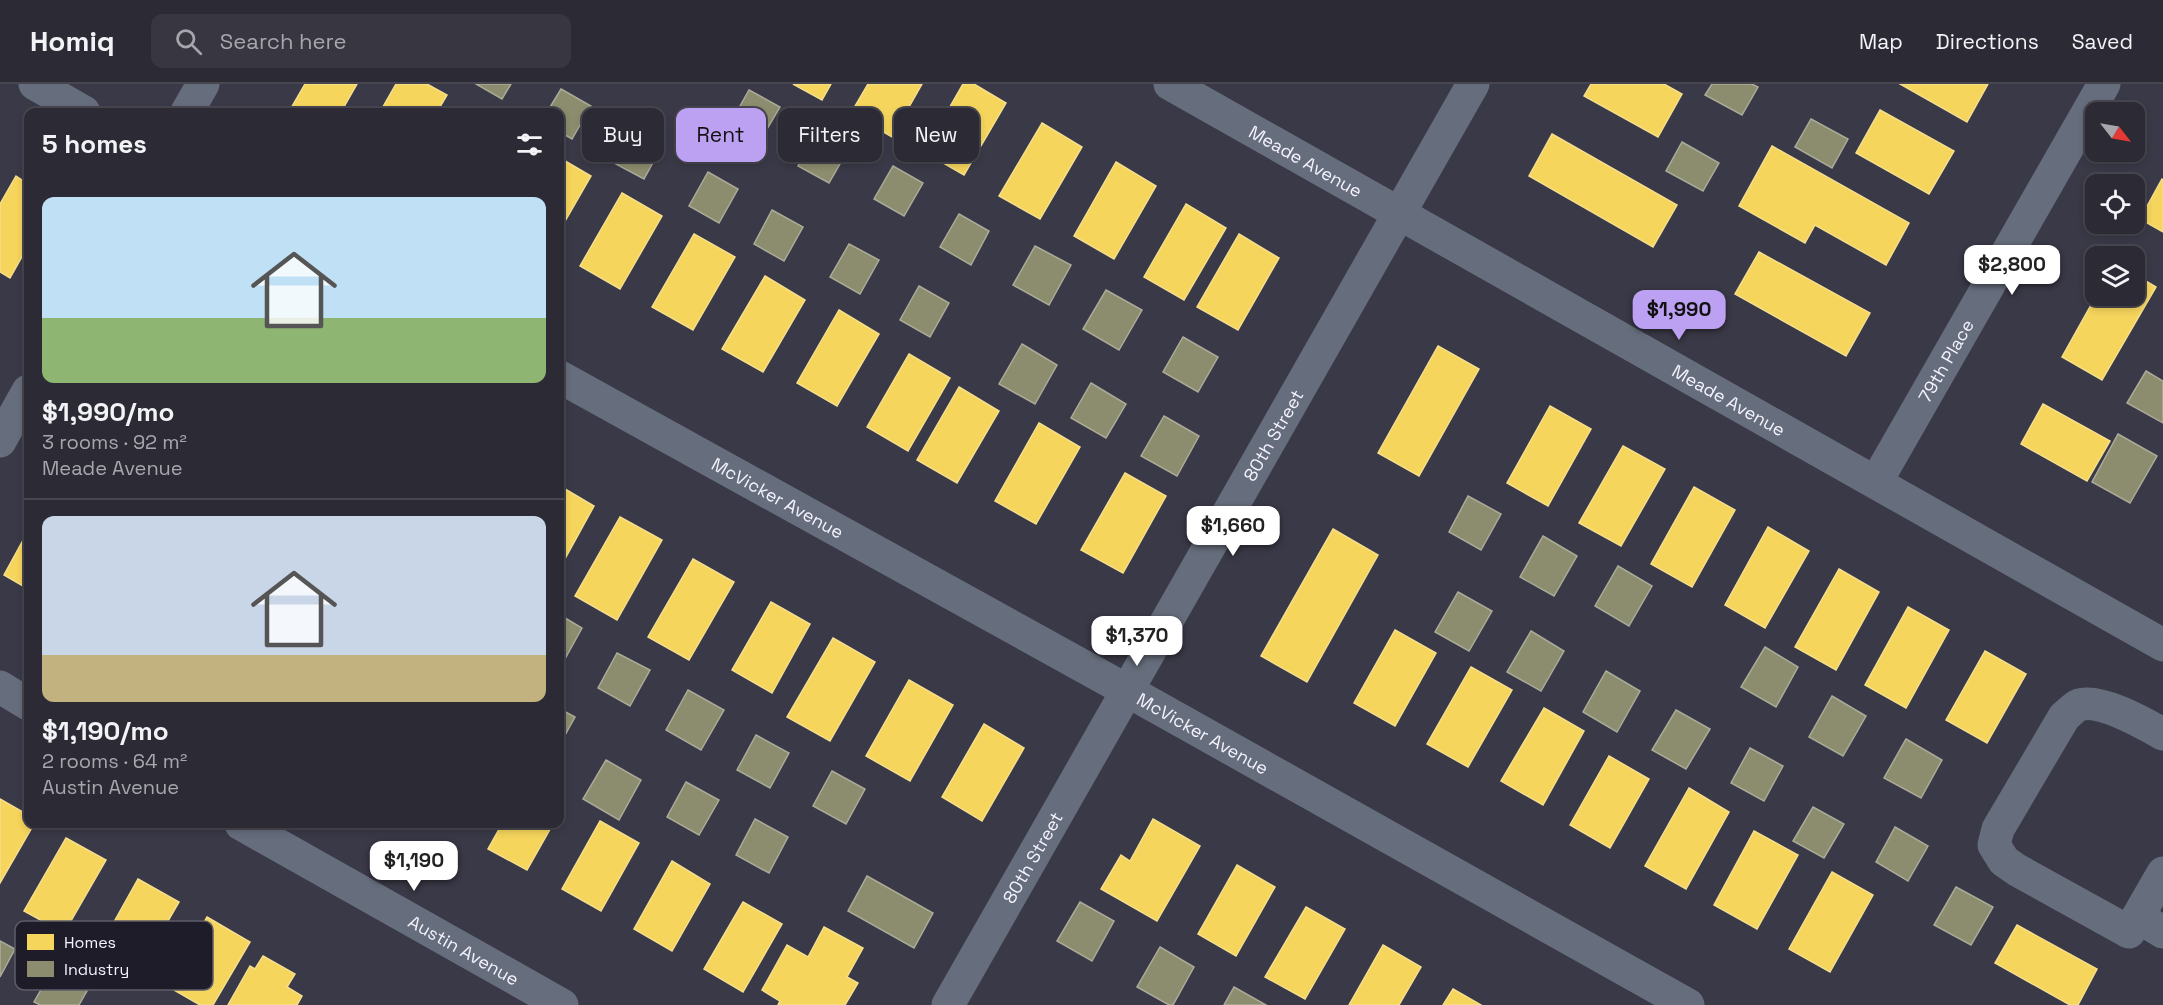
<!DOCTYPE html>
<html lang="en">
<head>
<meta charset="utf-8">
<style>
  :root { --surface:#2c2b35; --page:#383741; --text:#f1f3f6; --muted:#a6a7ad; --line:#484750; --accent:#bca0f2 }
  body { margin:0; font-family:"Space Grotesk",sans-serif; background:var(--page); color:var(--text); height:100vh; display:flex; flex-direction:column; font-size:22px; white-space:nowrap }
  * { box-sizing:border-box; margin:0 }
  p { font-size:20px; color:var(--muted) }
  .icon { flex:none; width:33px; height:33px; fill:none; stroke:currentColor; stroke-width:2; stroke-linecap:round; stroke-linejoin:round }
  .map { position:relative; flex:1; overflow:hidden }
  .panel { position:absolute; left:24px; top:24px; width:540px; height:720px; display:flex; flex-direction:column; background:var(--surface); border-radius:12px; box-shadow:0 3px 9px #0003,0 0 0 2px var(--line) }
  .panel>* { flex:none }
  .guide { position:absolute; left:582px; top:24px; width:570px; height:54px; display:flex; gap:12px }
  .needle { width:39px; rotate:121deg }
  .controls { position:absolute; left:2085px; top:18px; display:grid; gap:12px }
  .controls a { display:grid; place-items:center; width:60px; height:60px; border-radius:12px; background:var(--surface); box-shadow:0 3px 9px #0003,0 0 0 2px var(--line); font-size:30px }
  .price { position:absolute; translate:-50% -51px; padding:0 14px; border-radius:12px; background:#fff; color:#222; font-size:20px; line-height:39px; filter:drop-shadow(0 2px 3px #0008) }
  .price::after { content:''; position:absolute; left:50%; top:36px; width:18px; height:14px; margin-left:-9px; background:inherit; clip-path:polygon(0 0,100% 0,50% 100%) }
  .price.selected { background:var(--accent); color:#111 }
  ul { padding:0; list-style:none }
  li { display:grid; align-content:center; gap:12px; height:318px; padding:0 18px }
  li+li { border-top:2px solid var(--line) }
  li span { display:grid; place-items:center; height:186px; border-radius:12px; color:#555 }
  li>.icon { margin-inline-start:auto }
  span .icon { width:108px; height:108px; fill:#fffc; stroke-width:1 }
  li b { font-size:26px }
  h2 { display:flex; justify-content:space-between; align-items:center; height:72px; padding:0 18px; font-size:26px }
  .chip { padding:0 21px; border-radius:12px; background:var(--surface); box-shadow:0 3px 9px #0003,0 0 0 2px var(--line); font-size:21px; line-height:54px }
  .chip.selected { background:var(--accent); color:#111 }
  header { display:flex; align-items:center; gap:36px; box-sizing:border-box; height:84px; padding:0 30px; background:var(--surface); border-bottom:2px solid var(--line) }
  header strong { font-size:28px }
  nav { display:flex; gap:33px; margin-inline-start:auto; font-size:21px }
  .search { width:420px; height:54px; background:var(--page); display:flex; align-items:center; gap:15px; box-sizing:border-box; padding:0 21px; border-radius:12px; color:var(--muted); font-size:22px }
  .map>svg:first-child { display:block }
  .homes { fill:#f6d55c; stroke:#f5de8c; stroke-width:1.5 }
  .industry { fill:#8c8c6e; stroke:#abab99; stroke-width:1.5 }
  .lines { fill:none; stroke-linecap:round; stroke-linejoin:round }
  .minor { stroke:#666d7c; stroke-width:33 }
  .labels { text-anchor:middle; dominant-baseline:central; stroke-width:6; stroke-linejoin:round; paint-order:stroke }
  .street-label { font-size:18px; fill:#f3f2fd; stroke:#1d1c28 }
  .key { fill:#1d1c28; stroke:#5d5c68; stroke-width:1.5 }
  .key-label { font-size:16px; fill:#f3f2fd }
</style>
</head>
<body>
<header>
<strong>Homiq</strong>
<div class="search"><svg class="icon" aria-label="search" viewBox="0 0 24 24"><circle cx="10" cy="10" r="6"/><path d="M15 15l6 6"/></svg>Search here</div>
<nav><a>Map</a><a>Directions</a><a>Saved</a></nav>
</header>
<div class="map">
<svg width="2163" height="921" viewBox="0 0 2163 921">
  <rect width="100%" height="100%" fill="#3a3947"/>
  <g class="homes">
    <polygon points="305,0 357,0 341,28 295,28 290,26"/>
    <polygon points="396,0 427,0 447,11 437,28 380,28"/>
    <polygon points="793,0 831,0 822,16"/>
    <polygon points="868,0 922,0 892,53 851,29"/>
    <polygon points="963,0 974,0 1006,19 964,91 924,68"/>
    <polygon points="1591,0 1664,0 1682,10 1658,53 1584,12"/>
    <polygon points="1900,0 1988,0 1967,38"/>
    <polygon points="1880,26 1954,67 1929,110 1856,69"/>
    <polygon points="1042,39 1082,63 1040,135 999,112"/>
    <polygon points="1552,50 1677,121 1653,163 1529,92"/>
    <polygon points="1772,62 1909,139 1886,181 1815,141 1805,159 1739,122"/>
    <polygon points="560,74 591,92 560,146"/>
    <polygon points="1116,78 1156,102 1114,175 1074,152"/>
    <polygon points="16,92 28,100 28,162 10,194 0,188 0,120"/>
    <polygon points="2162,95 2163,96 2163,148 2140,135"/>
    <polygon points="622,109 662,132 620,205 580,182"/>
    <polygon points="1186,120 1226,144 1184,216 1144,193"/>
    <polygon points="694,150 735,173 693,246 652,223"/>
    <polygon points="1239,150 1279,174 1238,246 1197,223"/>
    <polygon points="1759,168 1870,229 1846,272 1735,210"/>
    <polygon points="2134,190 2156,203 2102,296 2062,273 2096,212 2134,212"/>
    <polygon points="765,192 805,216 763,288 722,265"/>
    <polygon points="839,226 879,250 837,322 797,299"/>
    <polygon points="1438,262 1479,285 1419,392 1378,369"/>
    <polygon points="909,270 950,294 908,367 867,343"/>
    <polygon points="959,303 999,327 957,399 917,376"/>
    <polygon points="2043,320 2110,357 2087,397 2021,360"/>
    <polygon points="1550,322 1591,345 1548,422 1507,399"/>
    <polygon points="1039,339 1080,363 1036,440 995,417"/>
    <polygon points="1623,362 1665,385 1621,462 1579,439"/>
    <polygon points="1125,389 1166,412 1123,489 1081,466"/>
    <polygon points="560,402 594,422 560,484"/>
    <polygon points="1694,403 1735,426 1692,503 1651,480"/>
    <polygon points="620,433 662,456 617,536 575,512"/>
    <polygon points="1768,443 1809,467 1765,544 1725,521"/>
    <polygon points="1333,445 1378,471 1307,598 1261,572"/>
    <polygon points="28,447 28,505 4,491"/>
    <polygon points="693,475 734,498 689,576 648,553"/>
    <polygon points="1839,485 1879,508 1836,586 1795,563"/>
    <polygon points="771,518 810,540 772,609 732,586"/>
    <polygon points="1908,523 1949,546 1906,624 1865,601"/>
    <polygon points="1395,546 1436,569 1395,642 1354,619"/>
    <polygon points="833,554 875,578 830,657 787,633"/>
    <polygon points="1985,567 2026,590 1987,659 1946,636"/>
    <polygon points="1471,583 1512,606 1468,683 1427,660"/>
    <polygon points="909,596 953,621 910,697 866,672"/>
    <polygon points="1544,624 1584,647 1543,721 1501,697"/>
    <polygon points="984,640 1024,664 982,737 942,713"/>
    <polygon points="1609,672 1649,695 1610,764 1570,741"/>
    <polygon points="1689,704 1729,728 1686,805 1645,782"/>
    <polygon points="0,715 28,731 28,740 34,740 0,799"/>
    <polygon points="1153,735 1200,762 1157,837 1101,805 1121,771 1130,777"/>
    <polygon points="600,737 639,759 601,827 562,805"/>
    <polygon points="502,740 553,740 527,786 488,765"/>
    <polygon points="1754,747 1798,771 1757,845 1714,821"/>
    <polygon points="66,754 106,776 64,849 24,827"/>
    <polygon points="672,777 710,800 672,867 634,845"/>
    <polygon points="1237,781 1275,803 1236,872 1198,850"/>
    <polygon points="1832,788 1873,811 1830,888 1789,865"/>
    <polygon points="138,795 179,818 135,894 95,872"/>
    <polygon points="743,818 782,840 743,908 704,885"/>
    <polygon points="1306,823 1345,845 1305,915 1265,893"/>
    <polygon points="207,833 250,858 213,921 200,921 167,902"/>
    <polygon points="2017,841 2097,885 2078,921 2070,921 1995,879"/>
    <polygon points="824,843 863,864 847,893 858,899 845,921 778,921 780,917 762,906 787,861 808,873"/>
    <polygon points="1383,861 1421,883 1399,921 1349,921"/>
    <polygon points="263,872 295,890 287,903 302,912 297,921 228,921 250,882 255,885"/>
    <polygon points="1453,905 1481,921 1443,921"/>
  </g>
  <g class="industry">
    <polygon points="476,0 511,0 502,15"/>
    <polygon points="1712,0 1752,0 1758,3 1742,31 1705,11"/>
    <polygon points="561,5 591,22 572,55 560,48 560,28 547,28"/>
    <polygon points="749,6 780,23 760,57 730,40"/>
    <polygon points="1811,35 1848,55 1832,84 1795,63"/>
    <polygon points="633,45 662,62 644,95 614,79"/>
    <polygon points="817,49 848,66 829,99 798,82"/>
    <polygon points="1682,58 1719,79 1703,107 1666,87"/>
    <polygon points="893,82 923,99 904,132 874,115"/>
    <polygon points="708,88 738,105 719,139 689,122"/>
    <polygon points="772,126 803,143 784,177 754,160"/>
    <polygon points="959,130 989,147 971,181 940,163"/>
    <polygon points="849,160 879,176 860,210 830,193"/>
    <polygon points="1035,162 1071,181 1049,221 1013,201"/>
    <polygon points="919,202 949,219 930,253 900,236"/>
    <polygon points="1106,206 1142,226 1119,266 1083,245"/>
    <polygon points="1183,253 1218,273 1198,308 1163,288"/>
    <polygon points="1022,260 1057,281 1035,320 999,300"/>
    <polygon points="2146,287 2163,297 2163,339 2127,319"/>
    <polygon points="1091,299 1126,320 1106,354 1071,334"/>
    <polygon points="1164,332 1199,352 1177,392 1141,372"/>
    <polygon points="2118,350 2157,372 2130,419 2092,398"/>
    <polygon points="1468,412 1501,430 1481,466 1449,448"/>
    <polygon points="1543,452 1577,472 1554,512 1520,493"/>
    <polygon points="1618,482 1652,502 1629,542 1595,522"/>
    <polygon points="1458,508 1492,527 1469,567 1435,548"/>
    <polygon points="560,531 582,544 560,584"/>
    <polygon points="1531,547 1564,567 1541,607 1507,588"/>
    <polygon points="1765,563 1798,583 1776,623 1741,603"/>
    <polygon points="617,569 650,586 630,622 598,604"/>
    <polygon points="1606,587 1640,607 1617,648 1583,628"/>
    <polygon points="688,606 724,626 701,666 666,646"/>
    <polygon points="1832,612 1866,632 1843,672 1809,653"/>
    <polygon points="560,625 575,633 560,660"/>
    <polygon points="1676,626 1710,645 1686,685 1652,666"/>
    <polygon points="756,651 789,669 770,704 737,686"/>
    <polygon points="1906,655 1942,676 1921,714 1884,694"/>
    <polygon points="1750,664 1783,682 1764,717 1731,699"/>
    <polygon points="606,676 641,696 619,736 583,715"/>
    <polygon points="832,687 865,705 846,740 813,722"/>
    <polygon points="686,698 719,716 699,751 667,733"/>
    <polygon points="1813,723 1844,740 1824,774 1793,757"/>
    <polygon points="755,735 788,753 769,789 736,771"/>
    <polygon points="1895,743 1928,762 1908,797 1876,778"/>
    <polygon points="867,792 933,829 914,864 848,827"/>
    <polygon points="1956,803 1993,823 1971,861 1934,841"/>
    <polygon points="1080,818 1114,837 1092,877 1057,857"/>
    <polygon points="0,857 15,865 0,893"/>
    <polygon points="1160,863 1194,883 1173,921 1169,921 1137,903"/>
    <polygon points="57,878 92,898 79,921 40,921 34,918"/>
    <polygon points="1234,903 1266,921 1224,921"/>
  </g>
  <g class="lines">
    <g class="minor">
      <polyline points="35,0 84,28"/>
      <path id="s1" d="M1170 0 2163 561"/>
      <polyline points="187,28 203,0"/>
      <path id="s2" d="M560 293 1128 607 1688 921"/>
      <polyline points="0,357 28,307"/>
      <path id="s3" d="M1876 398 2104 0"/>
      <polyline points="0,603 28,620"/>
      <path d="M2163 650C2145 640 2100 614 2079 621 2074 623 2069 629 2064 633L1998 745 1994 761 2004 777 2017 786 2129 848 2163 789"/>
      <path id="s4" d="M241 740 562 921"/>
      <polyline points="2138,833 2163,848"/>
      <path id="s5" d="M948 921 1473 0"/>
    </g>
  </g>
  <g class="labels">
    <g class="street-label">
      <text stroke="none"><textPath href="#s1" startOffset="156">Meade Avenue</textPath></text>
      <text stroke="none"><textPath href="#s3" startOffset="140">79th Place</textPath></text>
      <text stroke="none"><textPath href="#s1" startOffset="642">Meade Avenue</textPath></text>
      <text stroke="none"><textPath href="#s5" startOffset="656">80th Street</textPath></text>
      <text stroke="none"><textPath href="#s2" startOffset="249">McVicker Avenue</textPath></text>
      <text stroke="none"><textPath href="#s2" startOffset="735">McVicker Avenue</textPath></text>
      <text stroke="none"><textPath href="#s5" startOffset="170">80th Street</textPath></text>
      <text stroke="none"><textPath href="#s4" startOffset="256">Austin Avenue</textPath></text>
    </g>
  </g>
  <rect x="15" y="837" width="198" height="69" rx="9" class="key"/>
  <rect x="27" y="850" width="27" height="16" fill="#f6d55c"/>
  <rect x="27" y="877" width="27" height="16" fill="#8c8c6e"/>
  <g class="key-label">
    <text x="64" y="864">Homes</text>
    <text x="64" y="891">Industry</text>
  </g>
</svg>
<div class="controls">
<a><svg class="needle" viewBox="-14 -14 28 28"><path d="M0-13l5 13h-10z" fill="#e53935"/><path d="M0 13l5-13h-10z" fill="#a6a7ad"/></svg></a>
<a><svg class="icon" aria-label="locate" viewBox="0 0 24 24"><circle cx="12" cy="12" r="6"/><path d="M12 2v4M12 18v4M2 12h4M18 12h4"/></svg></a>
<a><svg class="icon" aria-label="layers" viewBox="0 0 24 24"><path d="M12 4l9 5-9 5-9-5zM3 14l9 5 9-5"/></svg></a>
</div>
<b class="price" style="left:2012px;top:212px">$2,800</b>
<b class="price selected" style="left:1679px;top:257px">$1,990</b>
<b class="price" style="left:1233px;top:473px">$1,660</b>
<b class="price" style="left:1137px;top:583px">$1,370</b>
<b class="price" style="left:414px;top:808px">$1,190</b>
<div class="guide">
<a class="chip">Buy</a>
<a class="chip selected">Rent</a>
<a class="chip">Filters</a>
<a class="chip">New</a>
</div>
<section class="panel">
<h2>5 homes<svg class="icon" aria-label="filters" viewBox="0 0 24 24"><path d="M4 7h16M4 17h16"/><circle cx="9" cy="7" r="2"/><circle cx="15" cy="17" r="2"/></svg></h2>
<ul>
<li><span style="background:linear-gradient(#bfe0f5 65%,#8fb573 0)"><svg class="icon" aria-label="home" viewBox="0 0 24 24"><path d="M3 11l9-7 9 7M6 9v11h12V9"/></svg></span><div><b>$1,990/mo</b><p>3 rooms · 92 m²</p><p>Meade Avenue</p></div></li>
<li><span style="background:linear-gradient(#c9d6e8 75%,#c2b280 0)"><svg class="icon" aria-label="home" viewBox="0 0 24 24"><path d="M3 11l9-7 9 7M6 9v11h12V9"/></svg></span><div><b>$1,190/mo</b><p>2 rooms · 64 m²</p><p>Austin Avenue</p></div></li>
</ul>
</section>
</div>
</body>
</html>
